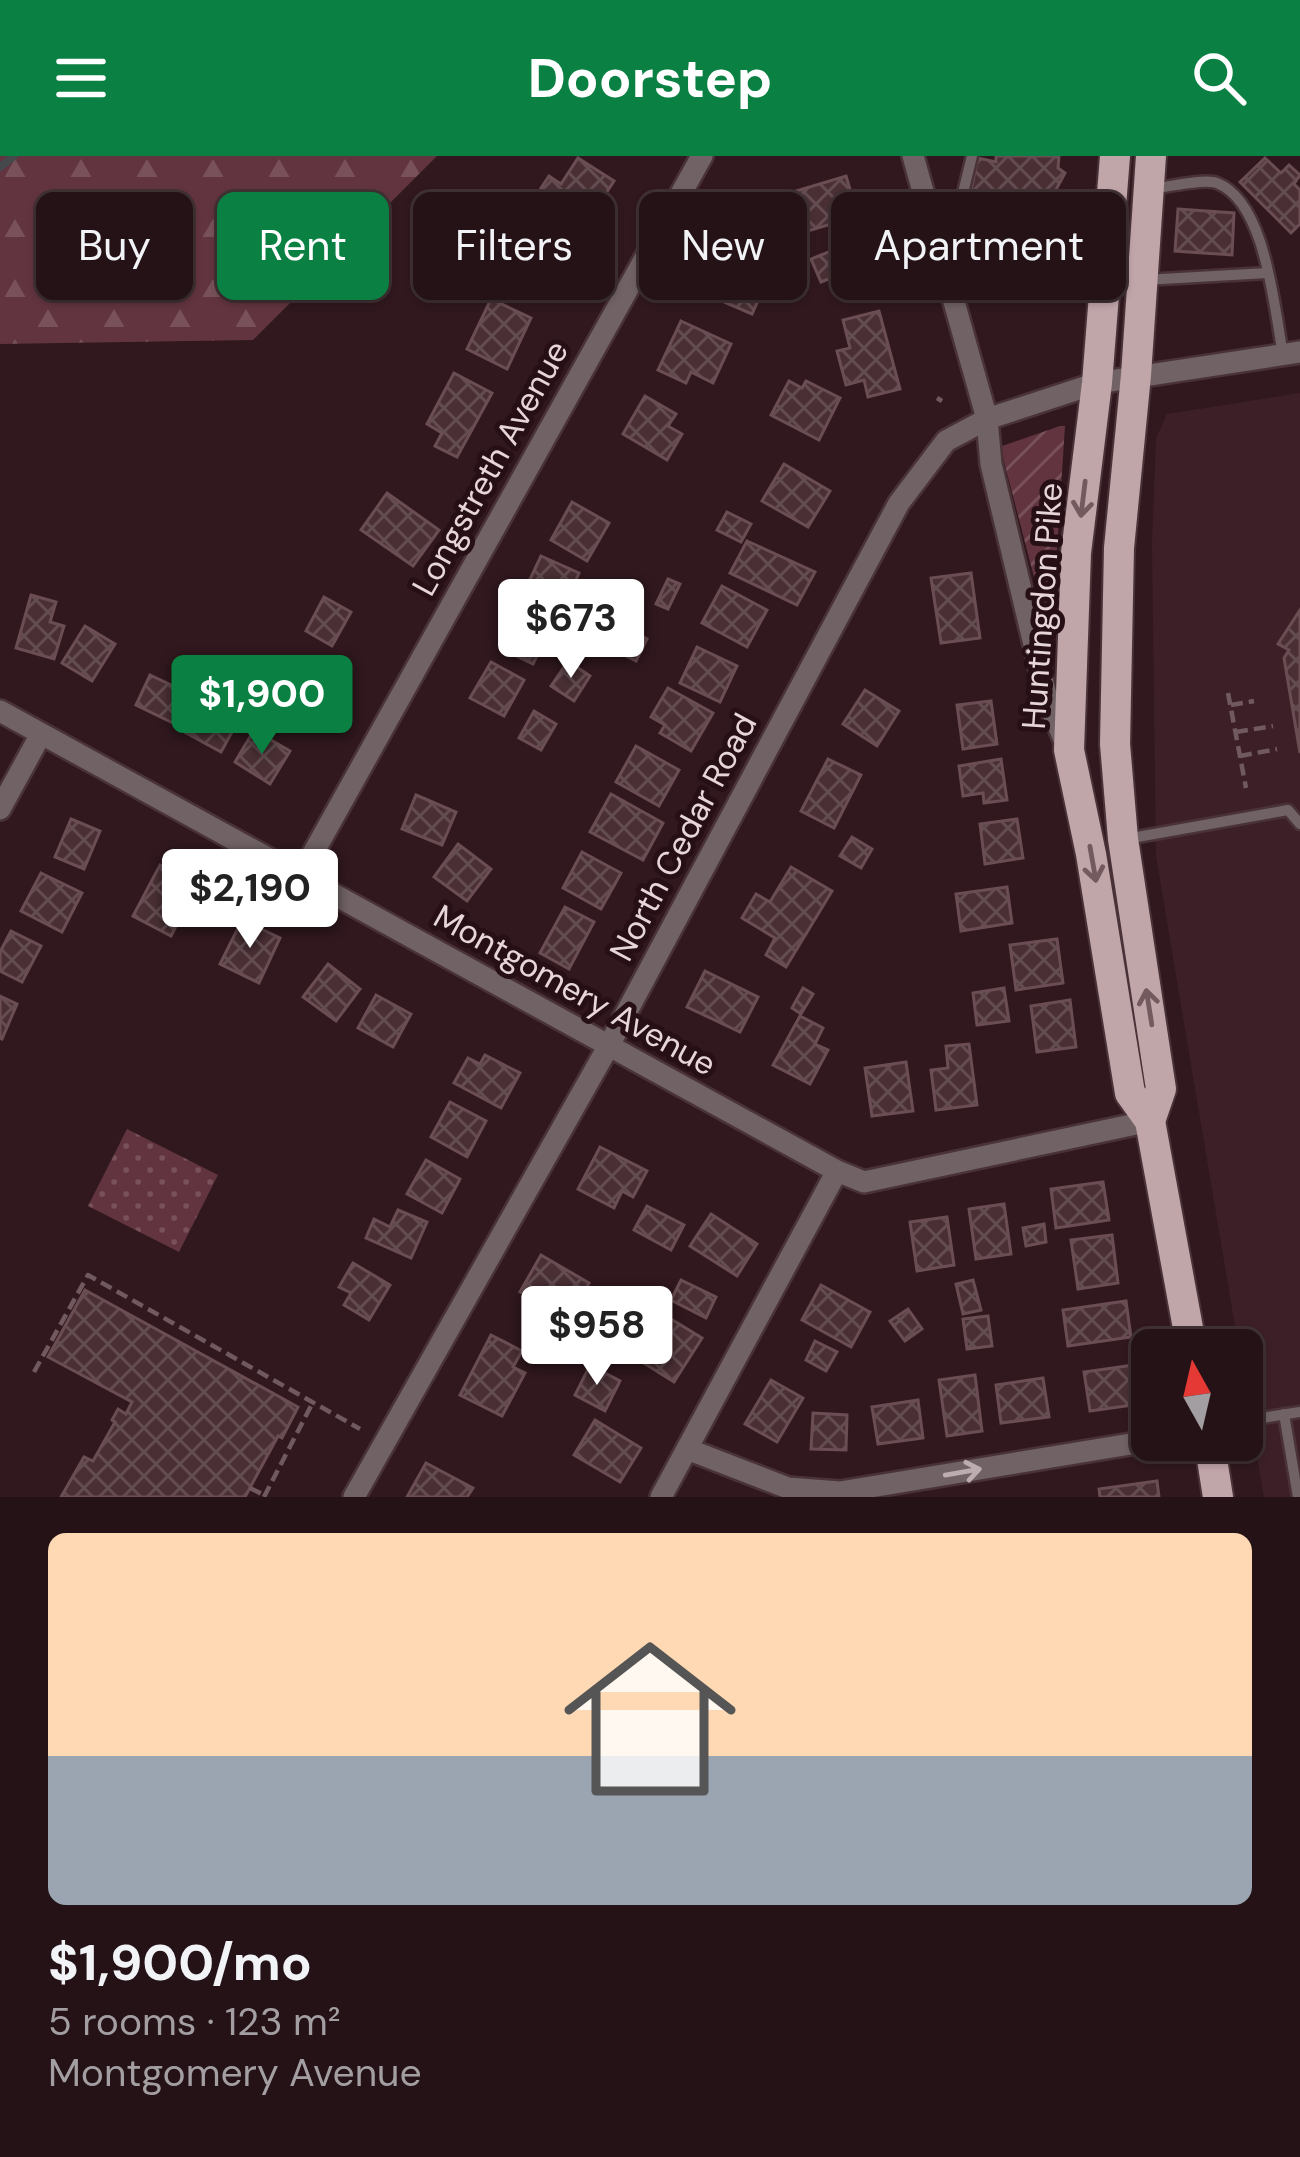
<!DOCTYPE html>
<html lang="en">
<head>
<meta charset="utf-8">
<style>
  :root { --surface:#241216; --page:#2c1b1f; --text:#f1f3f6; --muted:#a39ea1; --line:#413235; --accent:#0b8043 }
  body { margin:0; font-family:"DM Sans",sans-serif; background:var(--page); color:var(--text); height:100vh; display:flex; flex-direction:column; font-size:45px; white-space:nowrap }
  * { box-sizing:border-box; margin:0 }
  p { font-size:39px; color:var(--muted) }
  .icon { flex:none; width:66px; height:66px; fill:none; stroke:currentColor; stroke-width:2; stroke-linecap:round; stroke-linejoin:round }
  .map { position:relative; height:1341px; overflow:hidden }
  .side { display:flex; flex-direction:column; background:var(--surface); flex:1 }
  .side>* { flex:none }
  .banner { position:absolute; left:36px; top:36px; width:1230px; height:108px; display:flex; gap:24px }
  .needle { width:78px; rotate:352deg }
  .buttons { position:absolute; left:1131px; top:1173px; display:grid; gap:24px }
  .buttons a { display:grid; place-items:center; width:132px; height:132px; border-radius:18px; background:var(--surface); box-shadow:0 3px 9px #0004,0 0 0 3px var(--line); font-size:60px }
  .price { position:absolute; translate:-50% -102px; padding:0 27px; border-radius:12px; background:#fff; color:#222; font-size:39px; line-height:78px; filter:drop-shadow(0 3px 6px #0008) }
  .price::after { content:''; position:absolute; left:50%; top:72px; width:36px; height:27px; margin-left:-18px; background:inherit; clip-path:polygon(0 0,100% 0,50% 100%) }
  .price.selected { background:var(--accent); color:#fff }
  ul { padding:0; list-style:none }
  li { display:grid; align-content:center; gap:24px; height:636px; padding:0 48px }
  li+li { border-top:3px solid var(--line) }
  li span { display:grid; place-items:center; height:372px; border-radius:18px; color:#555 }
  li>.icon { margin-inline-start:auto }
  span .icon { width:216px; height:216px; fill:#fffc; stroke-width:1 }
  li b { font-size:51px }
  .tag { padding:0 42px; border-radius:18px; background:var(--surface); box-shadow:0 3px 9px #0004,0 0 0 3px var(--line); font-size:42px; line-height:108px }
  .tag.selected { background:var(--accent); color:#fff }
  header { display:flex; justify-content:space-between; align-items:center; height:156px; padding:0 48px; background:var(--accent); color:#fff; font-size:54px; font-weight:700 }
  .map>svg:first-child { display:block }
  .built { fill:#3d2027 }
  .forest { fill:url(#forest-firs) }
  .park { fill:url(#park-dots) }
  .garden { fill:url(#garden-furrows) }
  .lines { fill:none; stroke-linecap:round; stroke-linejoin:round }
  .stream { stroke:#45494c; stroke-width:8 }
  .building { fill:url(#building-cross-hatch); stroke:#6a4e53; stroke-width:3 }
  .lane-casing { stroke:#4a3338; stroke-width:15 }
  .street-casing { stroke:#4a3338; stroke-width:26 }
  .primary-casing { stroke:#4a3338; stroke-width:34 }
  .path { stroke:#705a5f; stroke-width:4.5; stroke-dasharray:12 6; stroke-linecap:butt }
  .lane { stroke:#706265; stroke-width:10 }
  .street { stroke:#706265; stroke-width:21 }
  .primary { stroke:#c0a5a9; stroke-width:30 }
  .oneway { stroke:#735a5f }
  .oneway2 { stroke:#bdadb0 }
  .labels { text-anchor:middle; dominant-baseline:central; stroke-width:10; stroke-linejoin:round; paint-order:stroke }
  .street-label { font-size:33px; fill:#e7d6d9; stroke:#260f15 }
</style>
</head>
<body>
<header><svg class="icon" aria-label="menu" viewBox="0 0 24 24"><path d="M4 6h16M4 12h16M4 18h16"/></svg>Doorstep<svg class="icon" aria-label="search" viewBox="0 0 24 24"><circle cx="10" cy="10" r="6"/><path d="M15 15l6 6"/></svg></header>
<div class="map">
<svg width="1300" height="1341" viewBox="0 0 1300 1341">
  <defs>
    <pattern id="forest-firs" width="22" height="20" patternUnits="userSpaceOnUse" patternTransform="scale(3)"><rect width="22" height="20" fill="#62343f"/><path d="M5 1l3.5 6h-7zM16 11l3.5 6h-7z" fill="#78515a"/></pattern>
    <pattern id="park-dots" width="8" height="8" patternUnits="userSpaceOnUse" patternTransform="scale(3)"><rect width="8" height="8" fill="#62343f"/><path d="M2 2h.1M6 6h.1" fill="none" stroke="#78515a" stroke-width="1.8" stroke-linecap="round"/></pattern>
    <pattern id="garden-furrows" width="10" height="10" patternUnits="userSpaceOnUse" patternTransform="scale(3)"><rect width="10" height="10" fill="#62343f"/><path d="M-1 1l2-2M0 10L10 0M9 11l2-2" fill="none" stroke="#78515a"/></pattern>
    <pattern id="building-cross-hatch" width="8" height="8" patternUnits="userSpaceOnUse" patternTransform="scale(3)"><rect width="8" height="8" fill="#4a3035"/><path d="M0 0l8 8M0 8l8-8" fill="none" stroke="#644d52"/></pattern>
  </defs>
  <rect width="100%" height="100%" fill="#30181e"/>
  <polygon class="built" points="1300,237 1300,1341 1264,1341 1242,1212 1242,1194 1239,1194 1156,700 1152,388 1156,282 1167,258"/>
  <polygon class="forest" points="0,0 437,0 253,184 0,188"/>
  <polygon class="park" points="127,973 218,1019 179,1096 88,1050"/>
  <polygon class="garden" points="1060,270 1065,270 1054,440 1053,511 1051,515 1034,421 1001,294 1002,290"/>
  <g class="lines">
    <polyline class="stream" points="0,11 14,0"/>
  </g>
  <g class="building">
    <polygon points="996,0 1059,0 1058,12 1065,17 1043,58 1061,69 1056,76 1050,74 1037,97 972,57 983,42 970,38 978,2 996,6"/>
    <polygon points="578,2 614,25 589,63 541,32 549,20 561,28"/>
    <polygon points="1265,2 1281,17 1289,9 1300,19 1294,28 1300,34 1300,68 1291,77 1240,26"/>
    <polygon points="846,20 858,60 808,75 796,35"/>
    <polygon points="1178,53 1234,57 1232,99 1175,95"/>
    <polygon points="526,67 576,95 548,143 515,124 530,99 513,89"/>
    <polygon points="861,83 877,122 838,138 831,122 821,126 811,103"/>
    <polygon points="721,97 770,118 752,158 703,137"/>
    <polygon points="491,143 531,162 507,213 467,193"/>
    <polygon points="879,155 900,233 868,241 864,224 846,229 837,195 850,192 843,164"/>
    <polygon points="681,165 731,188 713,227 691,216 686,227 658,214"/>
    <polygon points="454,217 492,237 457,301 435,290 442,277 427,268"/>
    <polygon points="789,225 802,232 806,225 840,242 819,284 771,259"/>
    <polygon points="645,240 676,258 668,270 682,278 667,304 623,278"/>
    <polygon points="784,308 830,335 808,371 762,345"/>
    <polygon points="387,337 439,374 413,410 361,374"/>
    <polygon points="572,346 609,367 587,405 551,384"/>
    <polygon points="727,356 751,368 741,386 717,374"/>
    <polygon points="747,385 815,416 797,449 730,417"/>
    <polygon points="541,400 579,417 562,456 523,438"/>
    <polygon points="971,417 980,482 941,487 931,422"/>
    <polygon points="668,423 680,428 668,453 656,448"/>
    <polygon points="722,430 767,454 747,491 702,467"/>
    <polygon points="31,439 56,446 50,466 64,470 54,503 16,492"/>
    <polygon points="324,441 351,456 332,490 306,475"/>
    <polygon points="1300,454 1300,597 1284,502 1289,494 1278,488"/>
    <polygon points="518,455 551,471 533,508 500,492"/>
    <polygon points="589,458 616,464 610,492 583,487"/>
    <polygon points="85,470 115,488 92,525 62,507"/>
    <polygon points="634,476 647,483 636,505 624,499"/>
    <polygon points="697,491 737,510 720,546 680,527"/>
    <polygon points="568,505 590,520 574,545 551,530"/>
    <polygon points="491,506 524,524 504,560 470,542"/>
    <polygon points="150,519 188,537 173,567 136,549"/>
    <polygon points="212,528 248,547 221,596 186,577"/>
    <polygon points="668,532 713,557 691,595 660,577 665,569 651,561"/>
    <polygon points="865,534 899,555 877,590 843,568"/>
    <polygon points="991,545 997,588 963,593 957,549"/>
    <polygon points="534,555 556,568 541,594 519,582"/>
    <polygon points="254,574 290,595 270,628 235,606"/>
    <polygon points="636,590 679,614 659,650 616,626"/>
    <polygon points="828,603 861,619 834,672 801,655"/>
    <polygon points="1001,603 1007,644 984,647 983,637 963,640 959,610"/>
    <polygon points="611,638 663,667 643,704 590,676"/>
    <polygon points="416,639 456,656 442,689 402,673"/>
    <polygon points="71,663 100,675 84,713 55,701"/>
    <polygon points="1017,663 1023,702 985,708 980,668"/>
    <polygon points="852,681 872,693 861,712 840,700"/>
    <polygon points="458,688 491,713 467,745 434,721"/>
    <polygon points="582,696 621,717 601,753 563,732"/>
    <polygon points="160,709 198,729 171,780 133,760"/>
    <polygon points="791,711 832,735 786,811 766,799 775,782 742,762 756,738 770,746"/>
    <polygon points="41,717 82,737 62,776 21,755"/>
    <polygon points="1007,731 1012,767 961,775 956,738"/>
    <polygon points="565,751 594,766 569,813 540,797"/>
    <polygon points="242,764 280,782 259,827 220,808"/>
    <polygon points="11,775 41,790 22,826 0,815 0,796"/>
    <polygon points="1057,783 1063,827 1016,834 1010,789"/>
    <polygon points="328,808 360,833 336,865 303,841"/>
    <polygon points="705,815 758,841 740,876 687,851"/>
    <polygon points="803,832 813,838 801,858 792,852"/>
    <polygon points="1004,832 1009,865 977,869 973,837"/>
    <polygon points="376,839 411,858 393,891 358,872"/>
    <polygon points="0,840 17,848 2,883 0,882"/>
    <polygon points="1070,844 1076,891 1037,896 1031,850"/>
    <polygon points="800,860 823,872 815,888 828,894 810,928 773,909"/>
    <polygon points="969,888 977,949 936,954 931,914 948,912 946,890"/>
    <polygon points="485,899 520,917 501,952 454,927 468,902 480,908"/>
    <polygon points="906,906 913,955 872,960 865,912"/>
    <polygon points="450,946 486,965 467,1001 431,981"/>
    <polygon points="600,991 647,1015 633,1041 622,1035 614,1052 578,1033"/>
    <polygon points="426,1004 460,1023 442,1057 407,1038"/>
    <polygon points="1103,1026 1109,1064 1056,1072 1051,1033"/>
    <polygon points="1004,1048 1011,1098 976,1103 969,1053"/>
    <polygon points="647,1050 684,1069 671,1094 634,1074"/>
    <polygon points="398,1054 427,1066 411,1102 366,1082 374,1063 390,1071"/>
    <polygon points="711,1058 757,1088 737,1120 690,1090"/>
    <polygon points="947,1061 954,1109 917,1115 910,1066"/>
    <polygon points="1044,1068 1046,1086 1026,1090 1023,1072"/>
    <polygon points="1112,1079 1118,1127 1078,1133 1071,1084"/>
    <polygon points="541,1099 589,1127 582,1139 593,1145 585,1159 573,1152 567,1162 520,1136"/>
    <polygon points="353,1107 390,1129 369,1164 344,1149 351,1137 339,1131"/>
    <polygon points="681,1124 716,1141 706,1162 671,1144"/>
    <polygon points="973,1124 981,1154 963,1158 956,1128"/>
    <polygon points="821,1129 870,1156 851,1191 802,1164"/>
    <polygon points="85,1134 298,1251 282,1282 278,1280 245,1341 61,1341 84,1301 93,1305 115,1266 112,1264 118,1253 126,1258 132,1246 48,1201"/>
    <polygon points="1126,1145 1131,1181 1068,1190 1063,1154"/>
    <polygon points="653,1152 702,1182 674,1226 626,1196"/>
    <polygon points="908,1153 922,1173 905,1185 890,1165"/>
    <polygon points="988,1160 992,1190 967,1193 963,1163"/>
    <polygon points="491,1179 522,1195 513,1211 525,1217 502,1260 460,1239"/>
    <polygon points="815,1185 837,1196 826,1215 806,1204"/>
    <polygon points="590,1209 620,1225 605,1255 575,1239"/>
    <polygon points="1134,1209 1140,1248 1090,1255 1084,1216"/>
    <polygon points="975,1219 982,1275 947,1280 939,1224"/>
    <polygon points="1043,1222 1049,1261 1001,1267 996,1229"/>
    <polygon points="771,1224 803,1242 777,1286 745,1268"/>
    <polygon points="918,1244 923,1282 878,1288 872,1251"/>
    <polygon points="813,1257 847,1259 846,1294 811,1293"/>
    <polygon points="595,1264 641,1292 620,1326 574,1299"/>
    <polygon points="426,1307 473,1332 467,1341 407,1341"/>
    <polygon points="1157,1325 1159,1341 1100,1341 1099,1333"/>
  </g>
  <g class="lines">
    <g class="lane-casing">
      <g id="lane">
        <path d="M1152 33C1168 31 1204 22 1217 27 1266 46 1274 152 1283 198"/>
        <polyline points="940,89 961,45 972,0"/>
        <polyline points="1144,124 1267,117"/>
        <polyline points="1126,683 1288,654 1300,668"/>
        <polyline points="1284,1258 1298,1341"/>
        <polyline points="1242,1265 1300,1256"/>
      </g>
    </g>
    <g class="street-casing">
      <g id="street">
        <polyline points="913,0 987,263 991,308 1047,543 1066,588"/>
        <polyline points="0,555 837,1015 864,1026 1150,965"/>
        <polyline points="0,653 41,578"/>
        <polyline points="301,719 702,0"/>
        <polyline points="687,1293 788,1332 840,1336 1155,1284"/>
        <polyline points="354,1341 608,891 899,347 946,285 987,263 1097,227 1300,196"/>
        <polyline points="661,1341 837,1015"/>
      </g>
    </g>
    <g class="primary-casing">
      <g id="primary">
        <polyline points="1115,0 1097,227 1076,397 1069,594 1091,698 1130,937 1150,965 1192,1194"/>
        <polyline points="1150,965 1161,933 1123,683 1115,588 1119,392 1136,219 1151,0"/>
        <polyline points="1209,1284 1218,1341"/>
      </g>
    </g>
    <g class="path">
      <polyline points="937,242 942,245"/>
      <polyline points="1228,537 1246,632"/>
      <polyline points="1231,549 1254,545"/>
      <polyline points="1236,576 1273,570"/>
      <polyline points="1240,600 1277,593"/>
      <polyline points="34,1216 88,1119 360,1273"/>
      <polyline points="250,1332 262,1338"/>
      <polyline points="264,1341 313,1246"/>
    </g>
    <use href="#lane" class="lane"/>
    <use href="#street" class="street"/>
    <use href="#primary" class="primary"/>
  </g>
  <defs><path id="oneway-shaft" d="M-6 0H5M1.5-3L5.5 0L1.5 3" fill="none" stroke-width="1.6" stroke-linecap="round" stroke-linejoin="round" transform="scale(3)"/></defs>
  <g class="oneway">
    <use href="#oneway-shaft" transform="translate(1083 343) rotate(97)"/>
    <use href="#oneway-shaft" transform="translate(1093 708) rotate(80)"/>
    <use href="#oneway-shaft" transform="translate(1149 851) rotate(-99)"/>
  </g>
  <use class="oneway2" href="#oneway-shaft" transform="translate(963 1316) rotate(-10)"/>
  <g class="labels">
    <g class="street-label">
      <text transform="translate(490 312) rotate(-61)">Longstreth Avenue</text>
      <text transform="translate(1042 450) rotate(-86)">Huntingdon Pike</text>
      <text transform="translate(683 681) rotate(-62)">North Cedar Road</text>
      <text transform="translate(575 834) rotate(29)">Montgomery Avenue</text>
    </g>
  </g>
</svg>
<div class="buttons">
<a><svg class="needle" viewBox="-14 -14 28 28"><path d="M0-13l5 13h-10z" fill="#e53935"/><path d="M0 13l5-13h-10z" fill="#a39ea1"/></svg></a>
</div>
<b class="price" style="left:571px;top:525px">$673</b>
<b class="price selected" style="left:262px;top:601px">$1,900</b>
<b class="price" style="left:250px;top:795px">$2,190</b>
<b class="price" style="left:597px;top:1232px">$958</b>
<div class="banner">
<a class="tag">Buy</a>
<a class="tag selected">Rent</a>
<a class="tag">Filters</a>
<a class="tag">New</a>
<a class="tag">Apartment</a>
</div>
</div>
<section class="side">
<ul>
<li><span style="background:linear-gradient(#ffd9b3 60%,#9aa5b1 0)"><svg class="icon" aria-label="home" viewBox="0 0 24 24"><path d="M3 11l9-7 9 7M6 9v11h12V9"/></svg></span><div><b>$1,900/mo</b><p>5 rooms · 123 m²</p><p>Montgomery Avenue</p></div></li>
</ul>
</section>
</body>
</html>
